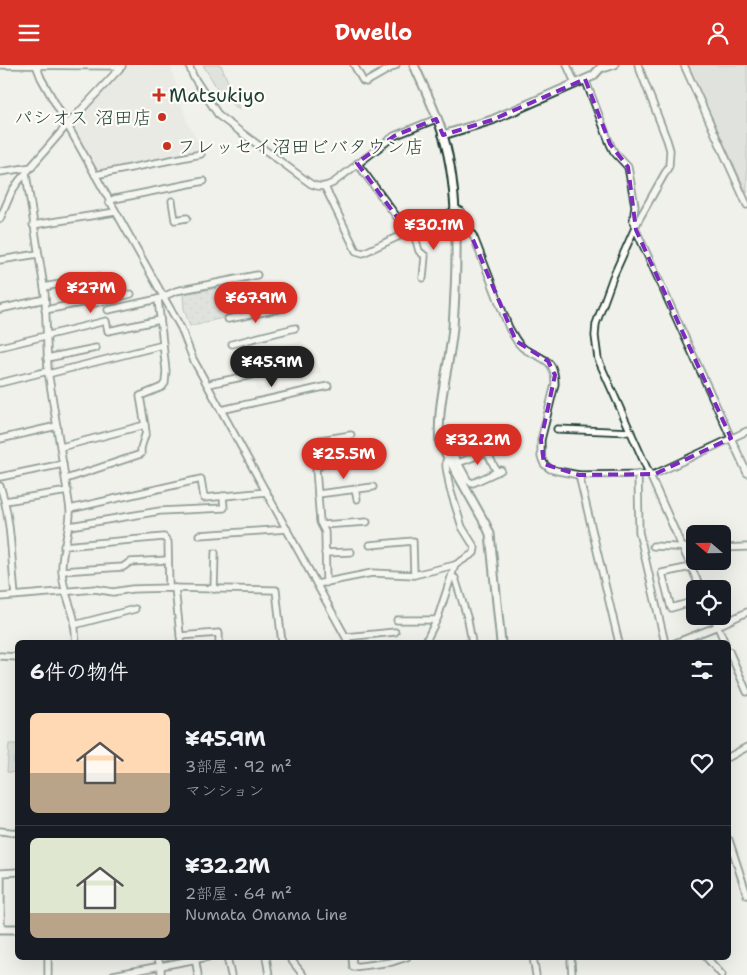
<!DOCTYPE html>
<html lang="ja">
<head>
<meta charset="utf-8">
<style>
  :root { --surface:#171b24; --page:#242831; --text:#f1f3f6; --muted:#9ea1a6; --line:#363941; --accent:#d93025 }
  body { margin:0; font-family:"Shantell Sans","Klee One",sans-serif; background:var(--page); color:var(--text); height:100vh; display:flex; flex-direction:column; font-size:19px; white-space:nowrap }
  * { box-sizing:border-box; margin:0 }
  p { font-size:16px; color:var(--muted) }
  .icon { flex:none; width:28px; height:28px; fill:none; stroke:currentColor; stroke-width:2; stroke-linecap:round; stroke-linejoin:round }
  .map { position:relative; flex:1; overflow:hidden }
  .side { position:absolute; left:15px; top:575px; width:716px; height:320px; display:flex; flex-direction:column; background:var(--surface); border-radius:8px; box-shadow:0 5px 20px #0002 }
  .side>* { flex:none }
  .needle { width:32px; rotate:290deg }
  .buttons { position:absolute; left:686px; top:460px; display:grid; gap:10px }
  .buttons a { display:grid; place-items:center; width:45px; height:45px; border-radius:8px; background:var(--surface); box-shadow:0 5px 20px #0002; font-size:25px }
  .price { position:absolute; translate:-50% -42px; padding:0 11px; border-radius:18px; background:var(--accent); color:#fff; font-size:16px; line-height:32px; filter:drop-shadow(0 1px 2px #0008) }
  .price::after { content:''; position:absolute; left:50%; top:30px; width:15px; height:11px; margin-left:-8px; background:inherit; clip-path:polygon(0 0,100% 0,50% 100%) }
  .price.on { background:#222; color:#fff }
  ul { padding:0; list-style:none }
  li { display:flex; align-items:center; gap:15px; height:125px; padding:0 15px }
  li+li { border-top:1px solid var(--line) }
  li span { display:grid; place-items:center; flex:none; width:140px; height:100px; border-radius:8px; color:#555 }
  li>.icon { margin-inline-start:auto }
  span .icon { width:60px; height:60px; fill:#fffc; stroke-width:1 }
  li b { font-size:21px }
  h2 { display:flex; justify-content:space-between; align-items:center; height:60px; padding:0 15px; font-size:21px }
  header { display:flex; justify-content:space-between; align-items:center; height:65px; padding:0 15px; background:var(--accent); color:#fff; font-size:22px; font-weight:700 }
  .map>svg:first-child { display:block }
  .built { fill:#dfe2dc }
  .grass { fill:url(#grass-dots); stroke:#768880 }
  .forest { fill:url(#forest-firs); stroke:#768880 }
  .cemetery { fill:url(#cemetery-stones); stroke:#768880 }
  .park { fill:#cdd3cd; stroke:#768880 }
  .lines { fill:none; stroke-linecap:round; stroke-linejoin:round }
  .minor-casing { stroke:#1f3d34; stroke-width:9 }
  .major-casing { stroke:#1f3d34; stroke-width:11 }
  .minor { stroke:#fdfcf7; stroke-width:5.5 }
  .major { stroke:#fdfcf7; stroke-width:7 }
  .marked { fill:none; stroke:#7b2cbf; stroke-width:4; stroke-dasharray:10 6; stroke-linejoin:round }
  .poi-dot { fill:#c8321e; stroke:#fdfcf7; stroke-width:2 }
  .labels { text-anchor:middle; dominant-baseline:central; stroke-width:4.5; stroke-linejoin:round; paint-order:stroke }
  .poi-label { font-size:19px; fill:#1f3d34; stroke:#fdfcf7; text-anchor:start }
</style>
</head>
<body>
<header><svg class="icon" aria-label="menu" viewBox="0 0 24 24"><path d="M4 6h16M4 12h16M4 18h16"/></svg>Dwello<svg class="icon" aria-label="person" viewBox="0 0 24 24"><circle cx="12" cy="8" r="4"/><path d="M4 21q1-7 8-7t8 7"/></svg></header>
<div class="map">
<svg width="747" height="910" viewBox="0 0 747 910">
  <defs>
    <pattern id="grass-dots" width="8" height="8" patternUnits="userSpaceOnUse" patternTransform="scale(1.25)"><rect width="8" height="8" fill="#cdd3cd"/><path d="M2 2h.1M6 6h.1" fill="none" stroke="#b0b6b1" stroke-width="1.8" stroke-linecap="round"/></pattern>
    <pattern id="forest-firs" width="22" height="20" patternUnits="userSpaceOnUse" patternTransform="scale(1.25)"><rect width="22" height="20" fill="#cdd3cd"/><path d="M5 1l3.5 6h-7zM16 11l3.5 6h-7z" fill="#b0b6b1"/></pattern>
    <pattern id="cemetery-stones" width="16" height="16" patternUnits="userSpaceOnUse" patternTransform="scale(1.25)"><rect width="16" height="16" fill="#cdd3cd"/><path d="M2 7V4a2 2 0 0 1 4 0v3zM10 15v-3a2 2 0 0 1 4 0v3z" fill="#b0b6b1"/></pattern>
  </defs>
  <rect width="100%" height="100%" fill="#f0f1eb"/>
  <filter id="ink" filterUnits="userSpaceOnUse"><feTurbulence type="fractalNoise" baseFrequency=".02" numOctaves="2"/><feDisplacementMap in="SourceGraphic" scale="10" xChannelSelector="R" yChannelSelector="G"/><feConvolveMatrix kernelMatrix="1 2 1 2 8 2 1 2 1" color-interpolation-filters="sRGB"/></filter>
  <g filter="url(#ink)">
    <g class="built">
      <polygon points="130,0 170,0 187,57 200,81 201,86 96,106 72,60 118,10"/>
      <polygon points="302,276 320,303 321,308 257,326 249,287"/>
    </g>
    <path class="grass" d="M248 218 262 223 265 231C247 251 214 254 190 261L184 244 183 229Z"/>
    <polygon class="forest" points="203,0 221,0 240,46 217,23"/>
    <polygon class="cemetery" points="9,679 17,679 17,708 7,707"/>
    <polygon class="park" points="688,0 747,0 747,128 692,10"/>
    <g class="lines">
      <g class="minor-casing">
        <g id="minor">
          <polyline points="0,0 122,1"/>
          <polyline points="36,0 41,13 181,263 193,294 349,578"/>
          <path d="M189 0 193 11 219 51 311 119C320 123 325 122 333 118L394 71 436 54"/>
          <polyline points="354,0 363,16 366,17 396,0"/>
          <polyline points="567,0 575,18"/>
          <polyline points="638,0 667,75 670,85 669,101 638,156 613,212 596,259 595,271 598,294 701,524"/>
          <polyline points="684,0 747,140"/>
          <polyline points="602,3 606,3 615,0"/>
          <polyline points="585,14 610,79 614,87 628,102 635,141 633,156 636,165 747,408"/>
          <polyline points="357,98 408,167 454,146"/>
          <polyline points="0,107 32,102"/>
          <path d="M26 109 45 229 48 306 70 444C71 465 61 484 62 505 62 523 70 537 74 554 75 562 75 570 76 578"/>
          <polyline points="95,110 201,89"/>
          <polyline points="325,122 356,186 363,188 408,167"/>
          <polyline points="172,136 175,155 187,153"/>
          <polyline points="109,137 114,134 204,116"/>
          <path d="M454 143 461 146 475 175 509 263C514 271 518 281 526 285 544 295 555 294 555 319L541 375V392L544 399 550 404 558 406 579 410 655 409 747 366"/>
          <polyline points="0,154 12,126 19,116 67,60 122,1"/>
          <polyline points="33,160 115,147"/>
          <polyline points="413,165 419,186 425,191 423,213"/>
          <polyline points="0,195 38,189"/>
          <polyline points="44,222 97,212"/>
          <polyline points="0,244 45,234"/>
          <polyline points="45,245 91,236 92,239 131,229"/>
          <polyline points="108,245 158,234"/>
          <polyline points="228,254 279,244"/>
          <polyline points="232,279 295,263"/>
          <polyline points="0,282 106,256 108,266 160,255"/>
          <polyline points="47,293 96,283"/>
          <polyline points="48,309 163,280"/>
          <polyline points="0,318 48,306"/>
          <polyline points="208,320 213,318 252,310"/>
          <polyline points="221,345 328,321"/>
          <polyline points="557,364 631,367"/>
          <polyline points="0,374 57,361"/>
          <polyline points="440,374 445,374 468,416 473,418 501,405"/>
          <polyline points="61,382 145,360"/>
          <polyline points="458,398 487,387 497,407"/>
          <polyline points="638,409 639,467 665,578"/>
          <polyline points="579,410 619,578"/>
          <polyline points="0,412 63,399"/>
          <polyline points="66,414 141,389 141,383 146,367 140,331 162,322 165,318 166,306 158,234 176,226 257,210"/>
          <path d="M0 421C12 455 11 494 15 530"/>
          <polyline points="355,424 357,434"/>
          <polyline points="318,429 373,422"/>
          <polyline points="5,436 68,426"/>
          <polyline points="70,444 201,414 204,433 267,427"/>
          <polyline points="322,460 367,457"/>
          <polyline points="70,461 160,446 224,443 223,431"/>
          <polyline points="199,470 287,464"/>
          <polyline points="370,480 413,476 414,510"/>
          <polyline points="64,481 164,472 168,477 169,523"/>
          <polyline points="653,481 695,483"/>
          <polyline points="722,483 747,482"/>
          <polyline points="325,488 351,487"/>
          <polyline points="691,502 662,508 671,543 695,536"/>
          <polyline points="62,506 123,502 130,497 168,495"/>
          <polyline points="452,512 455,513 468,555 472,578"/>
          <polyline points="326,518 325,467 320,457 316,404 323,398 320,375 351,370"/>
          <polyline points="317,519 372,508 414,510 455,500"/>
          <polyline points="175,523 181,578"/>
          <polyline points="214,524 215,488"/>
          <polyline points="0,532 95,524 113,527 132,524 169,523 276,525 282,578"/>
          <polyline points="713,551 725,578"/>
          <polyline points="397,555 436,555"/>
          <polyline points="74,560 135,544"/>
          <polyline points="180,571 219,568 219,578"/>
          <polyline points="346,572 395,567"/>
          <polyline points="425,578 438,552 455,500 474,488 475,483 462,462 450,424 446,402 446,396 448,392"/>
          <polyline points="675,578 718,561 747,547"/>
          <polyline points="729,586 747,627"/>
          <polyline points="0,591 18,592"/>
          <polyline points="729,692 747,682"/>
          <polyline points="0,766 18,768"/>
          <polyline points="729,775 747,830"/>
          <polyline points="1,864 1,808 18,807"/>
          <polyline points="48,892 48,910"/>
          <polyline points="157,892 161,902 161,910"/>
          <polyline points="195,892 198,910"/>
          <polyline points="227,892 231,910"/>
          <polyline points="266,892 269,910"/>
          <polyline points="289,892 303,910"/>
          <polyline points="352,892 353,902 392,897 407,892"/>
          <polyline points="533,892 536,910"/>
          <polyline points="706,892 722,910"/>
          <polyline points="571,896 572,910"/>
          <polyline points="113,910 208,892"/>
        </g>
      </g>
      <g class="major-casing">
        <g id="major">
          <path d="M414 0C424 23 436 46 443 70 460 127 457 203 453 262 450 301 436 340 440 378L486 460 490 469 501 578"/>
          <polyline points="443,70 492,55 593,11 603,0"/>
          <polyline points="0,864 18,864"/>
        </g>
      </g>
      <use href="#minor" class="minor"/>
      <use href="#major" class="major"/>
    </g>
  </g>
  <path d="M0 0H747V910H0ZM585 14 610 79 628 102 636 165 731 373 655 409 579 410 544 399 541 375 555 310 548 296 516 276 460 144 408 167 357 98 394 71 436 54 443 70 492 55Z" fill="#f0f1eb" fill-opacity=".55" fill-rule="evenodd"/>
  <path class="marked" d="M585 14 610 79 628 102 636 165 731 373 655 409 579 410 544 399 541 375 555 310 548 296 516 276 460 144 408 167 357 98 394 71 436 54 443 70 492 55Z"/>
  <g class="poi-dot">
    <path d="M156.5 22.5h5v5h5v5h-5v5h-5v-5h-5v-5h5z"/>
    <circle cx="162" cy="52" r="5"/>
    <circle cx="167" cy="81" r="5"/>
  </g>
  <g class="labels">
    <g class="poi-label">
      <text x="169" y="30">Matsukiyo</text>
      <text x="152" y="52" text-anchor="end">パシオス 沼田店</text>
      <text x="177" y="81">フレッセイ沼田ビバタウン店</text>
    </g>
  </g>
</svg>
<div class="buttons">
<a><svg class="needle" viewBox="-14 -14 28 28"><path d="M0-13l5 13h-10z" fill="#e53935"/><path d="M0 13l5-13h-10z" fill="#9ea1a6"/></svg></a>
<a><svg class="icon" aria-label="locate" viewBox="0 0 24 24"><circle cx="12" cy="12" r="6"/><path d="M12 2v4M12 18v4M2 12h4M18 12h4"/></svg></a>
</div>
<b class="price" style="left:434px;top:186px">¥30.1M</b>
<b class="price" style="left:91px;top:249px">¥27M</b>
<b class="price" style="left:256px;top:259px">¥67.9M</b>
<b class="price on" style="left:272px;top:323px">¥45.9M</b>
<b class="price" style="left:478px;top:401px">¥32.2M</b>
<b class="price" style="left:344px;top:415px">¥25.5M</b>
<section class="side">
<h2>6件の物件<svg class="icon" aria-label="filters" viewBox="0 0 24 24"><path d="M4 7h16M4 17h16"/><circle cx="9" cy="7" r="2"/><circle cx="15" cy="17" r="2"/></svg></h2>
<ul>
<li><span style="background:linear-gradient(#ffd9b3 60%,#b9a48a 0)"><svg class="icon" aria-label="home" viewBox="0 0 24 24"><path d="M3 11l9-7 9 7M6 9v11h12V9"/></svg></span><div><b>¥45.9M</b><p>3部屋 · 92 m²</p><p>マンション</p></div><svg class="icon" aria-label="heart" viewBox="0 0 24 24"><path d="M12 20l-8-8c-3-5 5-10 8-4 3-6 11-1 8 4z"/></svg></li>
<li><span style="background:linear-gradient(#dfe7d0 75%,#b9a48a 0)"><svg class="icon" aria-label="home" viewBox="0 0 24 24"><path d="M3 11l9-7 9 7M6 9v11h12V9"/></svg></span><div><b>¥32.2M</b><p>2部屋 · 64 m²</p><p>Numata Omama Line</p></div><svg class="icon" aria-label="heart" viewBox="0 0 24 24"><path d="M12 20l-8-8c-3-5 5-10 8-4 3-6 11-1 8 4z"/></svg></li>
</ul>
</section>
</div>
</body>
</html>
